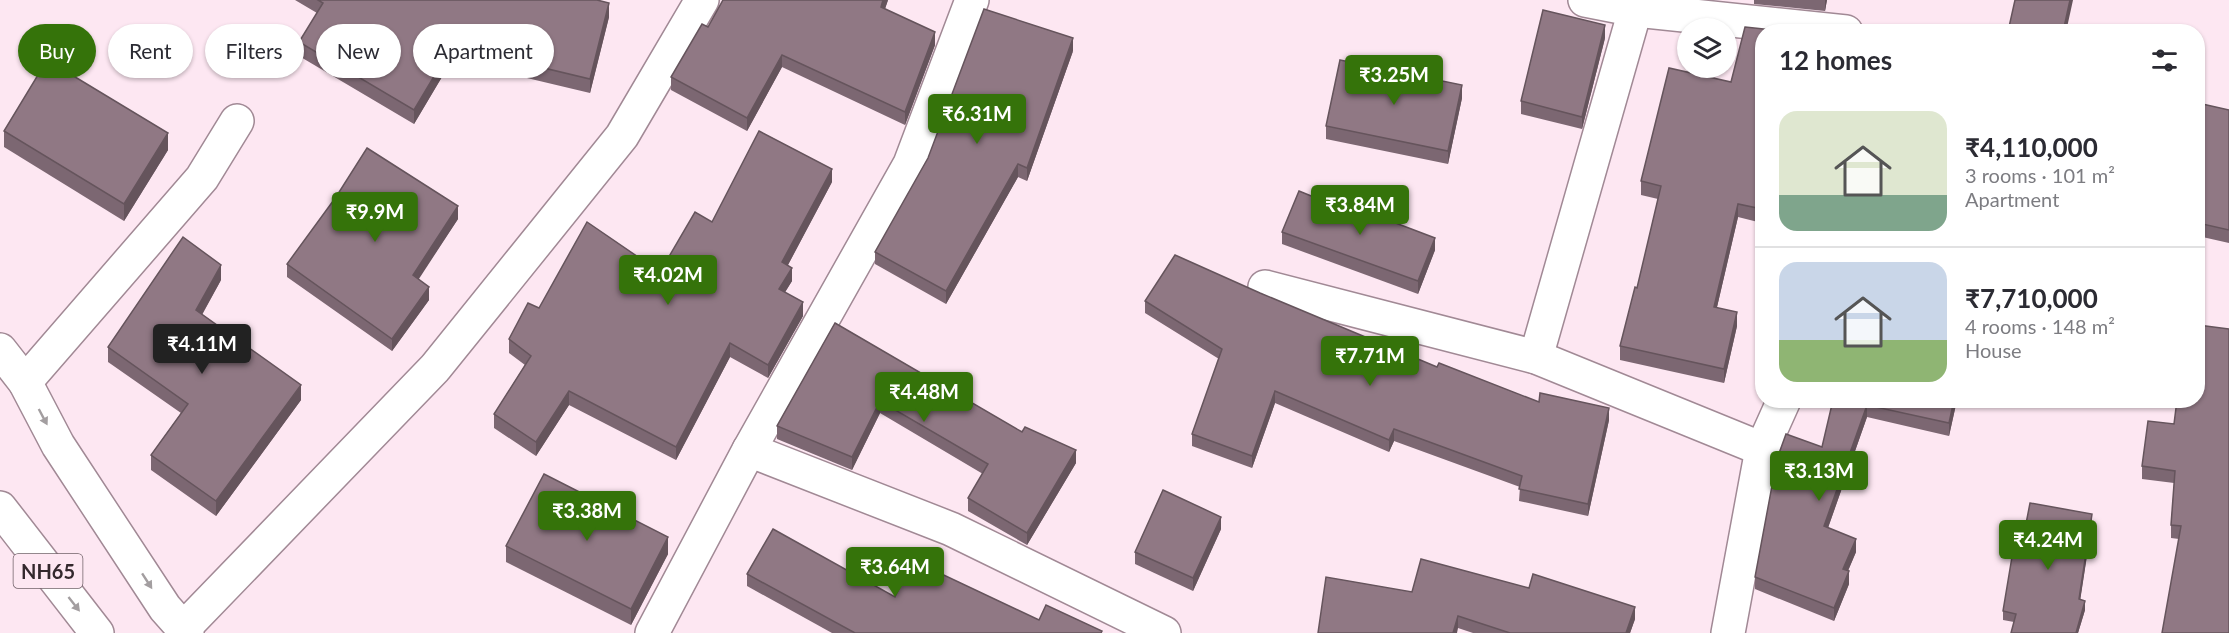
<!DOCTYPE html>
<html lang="en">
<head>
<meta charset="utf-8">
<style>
  :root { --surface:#fff; --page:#f7f7f7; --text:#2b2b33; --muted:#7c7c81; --line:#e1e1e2; --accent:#35730a }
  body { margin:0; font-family:Lato,sans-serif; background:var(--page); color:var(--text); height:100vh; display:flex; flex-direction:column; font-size:22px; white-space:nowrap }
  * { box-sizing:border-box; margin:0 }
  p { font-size:20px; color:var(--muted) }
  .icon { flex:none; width:33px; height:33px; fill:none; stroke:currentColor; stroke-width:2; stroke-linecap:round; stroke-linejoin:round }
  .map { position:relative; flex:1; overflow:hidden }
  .side { position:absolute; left:1755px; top:24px; width:450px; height:384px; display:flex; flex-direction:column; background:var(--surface); border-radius:24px; box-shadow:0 2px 4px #0004 }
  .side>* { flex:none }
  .guide { position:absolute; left:18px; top:24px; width:570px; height:54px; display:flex; gap:12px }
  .buttons { position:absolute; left:1677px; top:18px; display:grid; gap:12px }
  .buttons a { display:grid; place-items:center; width:60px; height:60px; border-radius:50%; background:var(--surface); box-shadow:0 2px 4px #0004; font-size:30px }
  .price { position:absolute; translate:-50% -51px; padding:0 14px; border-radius:6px; background:var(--accent); color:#fff; font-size:20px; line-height:39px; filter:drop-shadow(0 2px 3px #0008) }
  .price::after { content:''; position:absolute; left:50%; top:36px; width:18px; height:14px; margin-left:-9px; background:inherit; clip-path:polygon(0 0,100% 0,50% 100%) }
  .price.selected { background:#222; color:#fff }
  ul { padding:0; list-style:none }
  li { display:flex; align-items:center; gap:18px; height:150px; padding:0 24px }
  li+li { border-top:2px solid var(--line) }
  li span { display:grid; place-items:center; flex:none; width:168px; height:120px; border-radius:18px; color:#555 }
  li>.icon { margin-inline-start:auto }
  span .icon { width:72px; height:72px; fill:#fffc; stroke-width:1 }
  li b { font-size:26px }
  h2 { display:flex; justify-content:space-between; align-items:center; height:72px; padding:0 24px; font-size:26px }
  .tag { padding:0 21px; border-radius:27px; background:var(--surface); box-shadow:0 2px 4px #0004; font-size:21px; line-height:54px }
  .tag.selected { background:var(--accent); color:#fff }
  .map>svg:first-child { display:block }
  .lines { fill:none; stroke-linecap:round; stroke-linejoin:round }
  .minor-casing { stroke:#a18995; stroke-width:36 }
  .major-casing { stroke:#a18995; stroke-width:36 }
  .highway-casing { stroke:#a18995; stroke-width:36 }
  .minor { stroke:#fff; stroke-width:33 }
  .major { stroke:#fff; stroke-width:33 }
  .highway { stroke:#fff; stroke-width:33 }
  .wall { fill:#7c6772 }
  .shaded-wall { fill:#65545c }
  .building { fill:#907884; stroke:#65545c; stroke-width:1.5 }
  .oneway { fill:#a39ea0 }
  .labels { text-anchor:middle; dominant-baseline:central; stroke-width:4.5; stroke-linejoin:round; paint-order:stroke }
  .shield { fill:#fde7f2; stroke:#706168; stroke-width:1.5 }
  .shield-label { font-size:20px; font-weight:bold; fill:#33282d }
</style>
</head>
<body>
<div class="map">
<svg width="2229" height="633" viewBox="0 0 2229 633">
  <rect width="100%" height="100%" fill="#fde7f2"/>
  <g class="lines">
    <g class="minor-casing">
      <g id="minor">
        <polyline points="1585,0 1636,10 1846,32"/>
        <polyline points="1265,287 1536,357 1762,449"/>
        <polyline points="1536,357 1638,0"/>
        <polyline points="25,382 202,178 237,121"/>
        <polyline points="749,450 910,164 972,0"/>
        <polyline points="183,629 435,368 622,136 702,0"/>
        <polyline points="652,633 749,450 951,529 1164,633"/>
        <polyline points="1728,633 1762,449 1784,400"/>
      </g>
    </g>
    <g class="major-casing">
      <polyline id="major" points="0,350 25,382 58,445 165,608 187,633"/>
    </g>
    <g class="highway-casing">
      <polyline id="highway" points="0,508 97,633"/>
    </g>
    <use href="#minor" class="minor"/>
    <use href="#major" class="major"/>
    <use href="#highway" class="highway"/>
  </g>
  <g class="wall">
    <polygon points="295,0 597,0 609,17 590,93 452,60 414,124 299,56 299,42 317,13"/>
    <polygon points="888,0 885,9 935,45 905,125 782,67 747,131 671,90 671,77 708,27"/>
    <polygon points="1754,0 1827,0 1825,11 1754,4"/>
    <polygon points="2009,27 2066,32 2009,32"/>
    <polygon points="1762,32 1762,223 1738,217 1717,307 1737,326 1724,383 1620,360 1620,346 1637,288 1658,199 1641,195 1641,181 1731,82"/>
    <polygon points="1605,38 1582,129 1521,114 1521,101"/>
    <polygon points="1073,51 1027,181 1018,177 946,304 875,264 875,252"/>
    <polygon points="1462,98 1448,164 1326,139 1326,126"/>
    <polygon points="2198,103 2229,110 2229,243 2198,236 2198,194 2200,185 2198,184"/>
    <polygon points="4,131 168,150 124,221 4,147"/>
    <polygon points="832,182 788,265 792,281 785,292 803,316 768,378 730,357 676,460 569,405 536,456 494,428 494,414 525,365 509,353 509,339 539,308 660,272 712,222"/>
    <polygon points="458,219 418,279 429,300 392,351 287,277 287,264"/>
    <polygon points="1370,220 1435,250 1418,294 1282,244 1282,232"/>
    <polygon points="221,280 202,315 301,400 216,516 151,470 151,455 181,413 108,362 108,347"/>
    <polygon points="1260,293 1437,367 1539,402 1609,420 1588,516 1519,501 1520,487 1394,441 1389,452 1275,403 1252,468 1192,446 1192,434 1219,359 1145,313 1145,301"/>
    <polygon points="835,323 1022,432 1076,463 1027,545 968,511 968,498 983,474 880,413 852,470 777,439 777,426"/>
    <polygon points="2229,329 2179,539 2171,538 2171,525 2174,483 2142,479 2142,466 2174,424"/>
    <polygon points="1833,400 1957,400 1949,436 1867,417 1828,528 1856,552 1848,571 1849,584 1834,621 1755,589 1755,577 1822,447"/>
    <polygon points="2092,523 2080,600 2085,610 2078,633 2011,633 2014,622 2003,620 2003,611 2025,529"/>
    <polygon points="1221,529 1193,591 1135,564 1135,552"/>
    <polygon points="506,546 668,554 631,625 506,562"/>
    <polygon points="747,574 1039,620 1102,633 832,633 747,586"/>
    <polygon points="1412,592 1635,619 1630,633 1473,633 1458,628"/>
  </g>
  <g class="shaded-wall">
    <polygon points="883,0 888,0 881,20 881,7"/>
    <polygon points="1825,0 1827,0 1825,11"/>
    <polygon points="2070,0 2073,0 2066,32 2063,32"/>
    <polygon points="609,3 609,17 590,93 590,79"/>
    <polygon points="1605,25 1605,38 1582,129 1582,117"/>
    <polygon points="935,32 935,45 905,125 905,112"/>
    <polygon points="1073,38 1073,51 1027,181 1027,168"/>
    <polygon points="452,46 452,60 414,124 414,110"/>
    <polygon points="782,55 782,67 747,131 747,118"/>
    <polygon points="1462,85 1462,98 1448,164 1448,151"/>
    <polygon points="168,133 168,150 124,221 124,204"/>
    <polygon points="1018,164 1018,177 946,304 946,291"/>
    <polygon points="832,169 832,182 782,276 782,262"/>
    <polygon points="1738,204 1738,217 1714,320 1714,307"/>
    <polygon points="458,206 458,219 413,288 413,275"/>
    <polygon points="1435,238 1435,250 1418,294 1418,281"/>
    <polygon points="221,265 221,280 196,325 196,310"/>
    <polygon points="792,268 792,281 779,302 779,289"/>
    <polygon points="429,287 429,300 392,351 392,339"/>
    <polygon points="803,302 803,316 768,378 768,365"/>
    <polygon points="1737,312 1737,326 1724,383 1724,369"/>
    <polygon points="730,343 730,357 676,460 676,447"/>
    <polygon points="301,385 301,400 216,516 216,501"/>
    <polygon points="569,391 569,405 536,456 536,442"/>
    <polygon points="1275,391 1275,403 1252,468 1252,456"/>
    <polygon points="1954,400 1957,400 1949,436 1949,423"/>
    <polygon points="880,401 880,413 852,470 852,457"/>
    <polygon points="1867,405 1867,417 1824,539 1824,526"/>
    <polygon points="1609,408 1609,420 1588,516 1588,504"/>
    <polygon points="1394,429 1394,441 1389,452 1389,440"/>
    <polygon points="1076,450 1076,463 1027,545 1027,533"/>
    <polygon points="2092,514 2092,523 2079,608 2079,599"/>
    <polygon points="1221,517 1221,529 1193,591 1193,578"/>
    <polygon points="668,537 668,554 631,625 631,609"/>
    <polygon points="1856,539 1856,552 1843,582 1843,569"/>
    <polygon points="1849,571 1849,584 1834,621 1834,608"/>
    <polygon points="2085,601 2085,610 2078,633 2076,633"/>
    <polygon points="1635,607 1635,619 1630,633 1626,633"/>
    <polygon points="1458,616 1458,628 1457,633 1453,633"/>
  </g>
  <g class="building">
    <polygon points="318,0 597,0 609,3 590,79 452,46 414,110 299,42 323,3"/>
    <polygon points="723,0 883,0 881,7 935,32 905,112 782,55 747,118 671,77 702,24 708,27"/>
    <polygon points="2015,0 2070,0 2063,32 2029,32 2009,27"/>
    <polygon points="984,9 1073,38 1027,168 1018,164 946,291 875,252 928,158"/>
    <polygon points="1543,10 1605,25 1582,117 1521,101"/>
    <polygon points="1745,27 1792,32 1762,32 1762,209 1738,204 1714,307 1737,312 1724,369 1620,346 1635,287 1637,288 1661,186 1641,181 1669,68 1731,82"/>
    <polygon points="47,60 168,133 124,204 4,131"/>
    <polygon points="1340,60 1462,85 1448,151 1326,126"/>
    <polygon points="2198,103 2229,110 2229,230 2198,223 2198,194 2202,173 2198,172"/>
    <polygon points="759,131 832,169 782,262 792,268 779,289 803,302 768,365 730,343 676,447 569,391 536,442 494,414 531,356 509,339 528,303 539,308 587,222 660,272 695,212 712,222"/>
    <polygon points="367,148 458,206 413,275 429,287 392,339 287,264 336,197"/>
    <polygon points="1299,191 1370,220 1372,214 1435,238 1418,281 1282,232"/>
    <polygon points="183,237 221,265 196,310 301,385 216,501 151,455 188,404 108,347"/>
    <polygon points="1175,255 1260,293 1437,367 1439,363 1539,402 1540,393 1609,408 1588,504 1519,489 1522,476 1394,429 1389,440 1275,391 1252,456 1192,434 1222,349 1145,301"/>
    <polygon points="835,323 1022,432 1025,427 1076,450 1027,533 968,498 988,464 880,401 852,457 777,426"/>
    <polygon points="2198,325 2229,329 2229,633 2162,633 2181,526 2171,525 2175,471 2142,466 2148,421 2174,424 2177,400 2198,400"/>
    <polygon points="1833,400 1954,400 1949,423 1867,405 1824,526 1856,539 1843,569 1849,571 1834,608 1755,577 1777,459 1786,434 1822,447"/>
    <polygon points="544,474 668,537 631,609 506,546"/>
    <polygon points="1163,490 1221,517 1193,578 1135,552"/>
    <polygon points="2030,503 2092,514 2079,599 2085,601 2076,633 2011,633 2016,614 2003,611 2017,527 2025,529"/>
    <polygon points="773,529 895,597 912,560 1039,620 1046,605 1102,631 1101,633 855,633 747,574"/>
    <polygon points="1421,559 1529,588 1533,574 1635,607 1626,633 1510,633 1458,616 1453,633 1318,633 1326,577 1412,592"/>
  </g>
  <defs><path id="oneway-solid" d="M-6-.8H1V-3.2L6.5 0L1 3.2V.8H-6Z" transform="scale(1.5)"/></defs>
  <g class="oneway">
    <use href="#oneway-solid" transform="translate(43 417) rotate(62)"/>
    <use href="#oneway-solid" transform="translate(147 581) rotate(57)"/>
    <use href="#oneway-solid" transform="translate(74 604) rotate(52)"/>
  </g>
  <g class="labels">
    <rect class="shield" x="13.5" y="554" width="69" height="34" rx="4.5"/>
    <g class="shield-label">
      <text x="48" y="571">NH65</text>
    </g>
  </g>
</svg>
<div class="buttons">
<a><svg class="icon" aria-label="layers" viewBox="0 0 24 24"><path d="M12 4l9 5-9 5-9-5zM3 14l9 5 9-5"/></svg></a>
</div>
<b class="price" style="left:1394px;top:106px">₹3.25M</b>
<b class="price" style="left:977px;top:145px">₹6.31M</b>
<b class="price" style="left:1360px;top:236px">₹3.84M</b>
<b class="price" style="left:375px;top:243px">₹9.9M</b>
<b class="price" style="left:668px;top:306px">₹4.02M</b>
<b class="price selected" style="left:202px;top:375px">₹4.11M</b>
<b class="price" style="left:1370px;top:387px">₹7.71M</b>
<b class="price" style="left:924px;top:423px">₹4.48M</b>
<b class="price" style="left:1819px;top:502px">₹3.13M</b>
<b class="price" style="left:587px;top:542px">₹3.38M</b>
<b class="price" style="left:2048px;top:571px">₹4.24M</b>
<b class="price" style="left:895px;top:598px">₹3.64M</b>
<div class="guide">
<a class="tag selected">Buy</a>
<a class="tag">Rent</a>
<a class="tag">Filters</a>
<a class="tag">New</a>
<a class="tag">Apartment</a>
</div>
<section class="side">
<h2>12 homes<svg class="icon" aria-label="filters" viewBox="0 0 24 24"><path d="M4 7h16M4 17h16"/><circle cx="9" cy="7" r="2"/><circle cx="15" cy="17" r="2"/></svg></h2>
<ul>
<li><span style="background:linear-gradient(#dfe7d0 70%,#7fa58c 0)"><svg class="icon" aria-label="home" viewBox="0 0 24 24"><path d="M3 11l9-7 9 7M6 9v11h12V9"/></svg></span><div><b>₹4,110,000</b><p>3 rooms · 101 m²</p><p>Apartment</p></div></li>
<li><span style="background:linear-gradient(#c9d6e8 65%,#8fb573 0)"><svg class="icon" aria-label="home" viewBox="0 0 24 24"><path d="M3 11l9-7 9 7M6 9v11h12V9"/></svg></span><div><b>₹7,710,000</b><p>4 rooms · 148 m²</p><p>House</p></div></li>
</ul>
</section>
</div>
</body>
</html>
